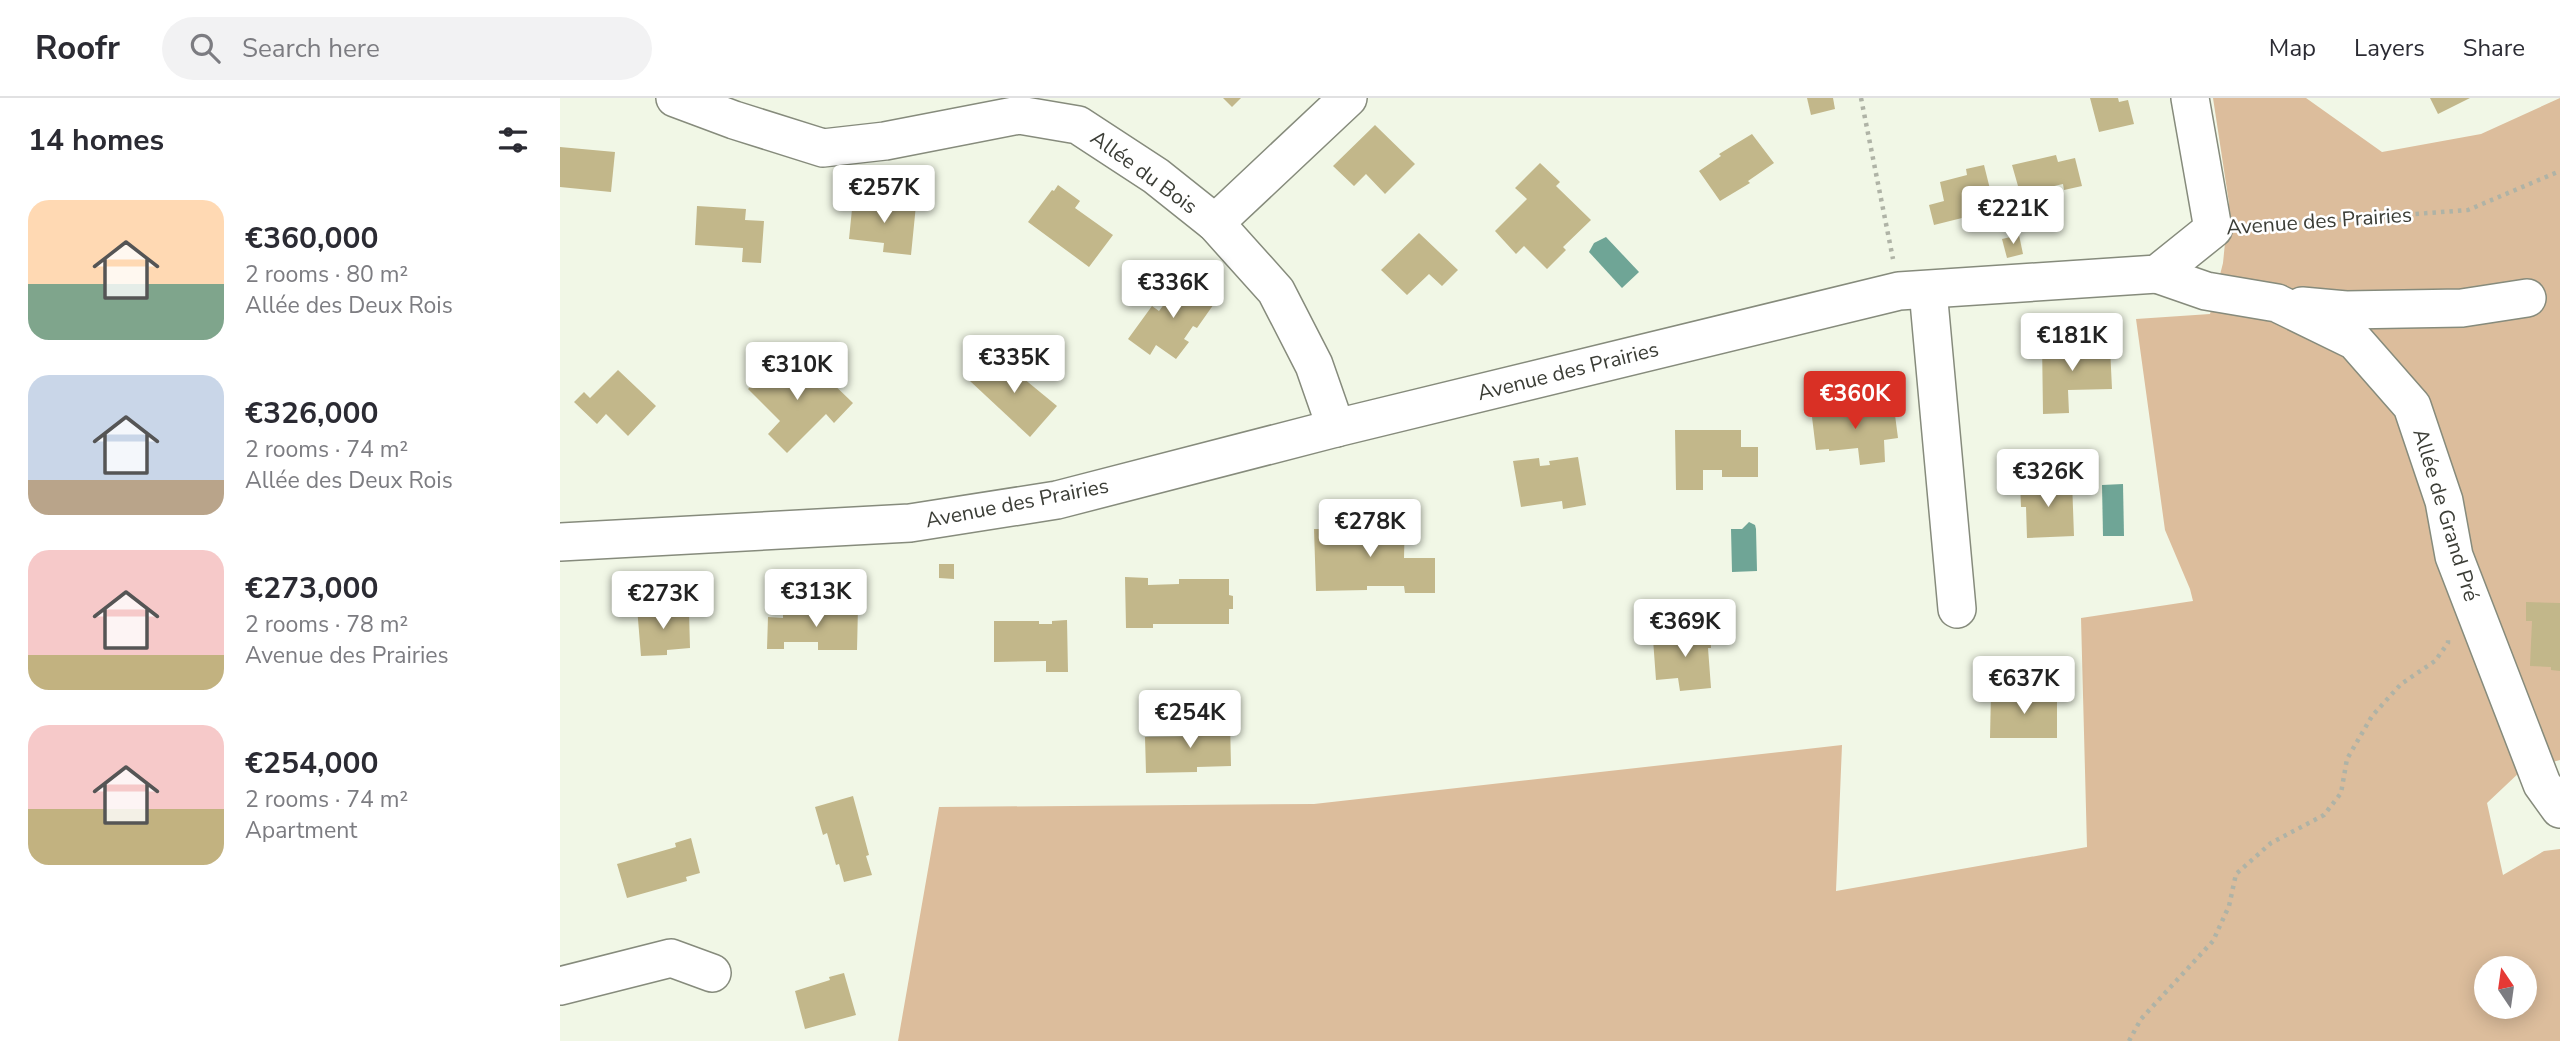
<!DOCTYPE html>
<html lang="en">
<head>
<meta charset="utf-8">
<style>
  :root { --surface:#fff; --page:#f2f2f3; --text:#2b2b33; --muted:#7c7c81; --line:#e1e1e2; --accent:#d93025 }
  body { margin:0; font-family:"Nunito Sans",sans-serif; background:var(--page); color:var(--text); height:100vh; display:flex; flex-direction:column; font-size:26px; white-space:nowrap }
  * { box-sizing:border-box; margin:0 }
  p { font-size:23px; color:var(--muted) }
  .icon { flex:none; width:38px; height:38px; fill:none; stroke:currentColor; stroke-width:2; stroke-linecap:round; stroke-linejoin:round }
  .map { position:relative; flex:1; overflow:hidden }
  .side { display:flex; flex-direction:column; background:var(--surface); width:560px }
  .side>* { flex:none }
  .needle { width:46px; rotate:347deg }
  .buttons { position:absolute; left:1914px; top:858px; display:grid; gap:14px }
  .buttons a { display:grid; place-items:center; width:63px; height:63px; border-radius:50%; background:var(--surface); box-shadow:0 4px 18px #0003; font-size:35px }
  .price { position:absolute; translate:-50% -60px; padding:0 16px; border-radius:7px; background:#fff; color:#222; font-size:23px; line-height:46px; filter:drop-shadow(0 2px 4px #0008) }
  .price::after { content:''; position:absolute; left:50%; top:42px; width:21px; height:16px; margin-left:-10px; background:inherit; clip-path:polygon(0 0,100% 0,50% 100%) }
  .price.current { background:var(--accent); color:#fff }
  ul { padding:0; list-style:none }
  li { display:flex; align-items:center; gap:21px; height:175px; padding:0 28px }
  li span { display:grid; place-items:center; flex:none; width:196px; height:140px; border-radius:21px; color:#555 }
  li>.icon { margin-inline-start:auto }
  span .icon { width:84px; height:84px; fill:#fffc; stroke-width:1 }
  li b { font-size:30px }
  h2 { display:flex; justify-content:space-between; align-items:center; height:84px; padding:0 28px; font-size:30px }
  header { display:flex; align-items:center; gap:42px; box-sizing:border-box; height:98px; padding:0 35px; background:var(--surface); border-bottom:2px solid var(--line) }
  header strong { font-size:33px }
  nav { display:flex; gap:38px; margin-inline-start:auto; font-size:24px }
  .search { width:490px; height:63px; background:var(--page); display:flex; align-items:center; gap:18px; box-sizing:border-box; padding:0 24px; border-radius:38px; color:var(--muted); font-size:26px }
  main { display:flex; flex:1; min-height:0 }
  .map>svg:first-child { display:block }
  .green { fill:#dcbd9c; fill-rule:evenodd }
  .water { fill:#6fa596 }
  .building { fill:#c2b78a }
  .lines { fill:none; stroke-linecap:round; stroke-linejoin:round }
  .street-casing { stroke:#868b7c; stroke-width:40 }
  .path { stroke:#afb3a6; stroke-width:4.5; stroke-dasharray:3.5 5; stroke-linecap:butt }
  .street { stroke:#fff; stroke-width:37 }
  .labels { text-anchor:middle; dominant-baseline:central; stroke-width:5; stroke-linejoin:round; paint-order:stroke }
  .street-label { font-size:21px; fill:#3b3d36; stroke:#fff }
</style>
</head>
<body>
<header>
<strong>Roofr</strong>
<div class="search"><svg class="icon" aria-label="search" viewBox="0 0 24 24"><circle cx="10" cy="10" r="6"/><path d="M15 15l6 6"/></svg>Search here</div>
<nav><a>Map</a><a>Layers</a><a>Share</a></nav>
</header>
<main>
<section class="side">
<h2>14 homes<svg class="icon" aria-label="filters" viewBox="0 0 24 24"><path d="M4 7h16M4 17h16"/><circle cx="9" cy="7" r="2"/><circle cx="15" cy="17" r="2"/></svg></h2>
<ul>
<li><span style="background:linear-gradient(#ffd9b3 60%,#7fa58c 0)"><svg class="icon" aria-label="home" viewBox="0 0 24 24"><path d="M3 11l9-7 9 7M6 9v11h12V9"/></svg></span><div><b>€360,000</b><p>2 rooms · 80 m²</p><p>Allée des Deux Rois</p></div></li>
<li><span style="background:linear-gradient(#c9d6e8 75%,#b9a48a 0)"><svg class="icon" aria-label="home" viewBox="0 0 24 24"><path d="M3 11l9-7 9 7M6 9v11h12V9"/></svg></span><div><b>€326,000</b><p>2 rooms · 74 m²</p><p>Allée des Deux Rois</p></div></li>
<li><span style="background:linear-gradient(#f6c9c9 75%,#c2b280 0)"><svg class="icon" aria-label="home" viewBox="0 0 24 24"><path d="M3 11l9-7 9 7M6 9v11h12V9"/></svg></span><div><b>€273,000</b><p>2 rooms · 78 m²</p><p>Avenue des Prairies</p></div></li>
<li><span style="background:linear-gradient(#f6c9c9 60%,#c2b280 0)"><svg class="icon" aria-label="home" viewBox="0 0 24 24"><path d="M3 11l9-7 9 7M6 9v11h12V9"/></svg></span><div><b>€254,000</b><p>2 rooms · 74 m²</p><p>Apartment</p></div></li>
</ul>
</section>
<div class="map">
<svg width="2000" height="943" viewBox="0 0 2000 943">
  <rect width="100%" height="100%" fill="#f1f7e6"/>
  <path class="green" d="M1653 0H1746L1822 54 1921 36 2000 0V662L1962 672 1927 705 1943 777 1984 753 2000 751V943H338L379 709 754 706 1282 647 1276 793 1527 749 1521 520 1633 503 1630 491 1605 432 1576 221 1650 216 1663 165 1669 105ZM1927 870H1965V908H1927Z"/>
  <g class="water">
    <polygon points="1046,139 1079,174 1062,190 1029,154 1034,145"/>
    <polygon points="1563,386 1564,438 1543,438 1542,387"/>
    <polygon points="1189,424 1195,427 1196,431 1197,473 1172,474 1171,431 1182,431"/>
  </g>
  <g class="building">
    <polygon points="663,0 681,0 672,9"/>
    <polygon points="1247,0 1273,0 1275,11 1251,17"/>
    <polygon points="1530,0 1558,0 1559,4 1568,2 1574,26 1539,34"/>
    <polygon points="1870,0 1910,0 1878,16"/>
    <polygon points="815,27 855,66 825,96 806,76 794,88 773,68"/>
    <polygon points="1192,36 1214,65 1188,83 1190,85 1160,103 1139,73 1161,58 1159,56"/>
    <polygon points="0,49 55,54 51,94 0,89"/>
    <polygon points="1496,57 1498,64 1515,60 1522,88 1504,92 1503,86 1490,89 1494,109 1466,116 1452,67"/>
    <polygon points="980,65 1000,84 996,88 1031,122 1003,149 1006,152 987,171 964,148 956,156 935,133 967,101 955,90"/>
    <polygon points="1424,67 1436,115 1421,118 1420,113 1405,116 1406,119 1374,127 1369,107 1384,103 1380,84 1407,77 1406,71"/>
    <polygon points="498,87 520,103 515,110 553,137 529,169 468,124 492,92 494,93"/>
    <polygon points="293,101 356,107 351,157 323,154 324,145 289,141"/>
    <polygon points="137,108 186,111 185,122 204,123 201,165 182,164 183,150 135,147"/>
    <polygon points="859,135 898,172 882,188 869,176 847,197 821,172"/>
    <polygon points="1459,137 1463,156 1447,160 1442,141"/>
    <polygon points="626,177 641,187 638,191 656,203 637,230 633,228 624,241 629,244 616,261 596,247 590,257 568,241 592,208 599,213"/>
    <polygon points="1482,243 1516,243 1516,250 1550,249 1552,291 1508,292 1509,315 1483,316"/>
    <polygon points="221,257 255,289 265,278 293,305 274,325 266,316 227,355 208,336 220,323 188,291"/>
    <polygon points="435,257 497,308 470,339 410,283"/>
    <polygon points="58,272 96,308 68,338 46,316 37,326 14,304 24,294 30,300"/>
    <polygon points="1291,304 1292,312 1321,309 1322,318 1335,317 1338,340 1324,342 1325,364 1300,367 1298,350 1269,353 1269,351 1256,352 1252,319 1265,318 1264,307"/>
    <polygon points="1115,332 1181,332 1181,349 1198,349 1198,379 1162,379 1162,372 1143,372 1143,392 1116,392"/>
    <polygon points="1018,359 1026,407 1003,411 1002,403 961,409 953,363 979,360 980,368 990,367 989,363"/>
    <polygon points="1512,383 1514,438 1467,440 1466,409 1461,409 1460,384"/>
    <polygon points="845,417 844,460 875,460 875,495 845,495 844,488 807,488 807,492 756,493 754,431 807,431 807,418"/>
    <polygon points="379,466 394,466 394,481 379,480"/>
    <polygon points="565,479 588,480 588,487 619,486 619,481 669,481 669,497 673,498 673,511 669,511 669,526 593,526 593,530 566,530"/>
    <polygon points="1966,504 2000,505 2000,573 1991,572 1991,569 1970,568 1972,523 1966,523"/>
    <polygon points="77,509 105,509 105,514 129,513 130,550 107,552 107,557 81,558"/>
    <polygon points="259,509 298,509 297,552 258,552 258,544 224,544 224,551 207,551 208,519 223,520 223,513 259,514"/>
    <polygon points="507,522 508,574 486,574 486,563 434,564 434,523 479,523 479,526 492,526 492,523"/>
    <polygon points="1150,531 1151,550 1148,550 1151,590 1120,593 1118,580 1096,582 1093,541 1124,538 1124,533"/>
    <polygon points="1431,595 1497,596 1497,640 1430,640"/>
    <polygon points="635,624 670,624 671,668 637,669 637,674 586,675 585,639 635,638"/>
    <polygon points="293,698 309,757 306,758 312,777 284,784 279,766 276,767 267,735 263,737 255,709"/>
    <polygon points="131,740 140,775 126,779 127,783 67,800 57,766 116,749 115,745"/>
    <polygon points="284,875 296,917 245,931 235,893 270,882 269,879"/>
  </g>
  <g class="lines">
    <g class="street-casing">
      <g id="street">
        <polyline points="115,0 174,22 263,50 325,43 459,17 518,27 596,78 655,125 716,193 754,267 776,330"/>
        <polyline points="655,125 788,0"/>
        <polyline points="1597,176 1646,193 1717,205 1795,243 1852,308 1884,403 1894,458 1982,686 2000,711"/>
        <polyline points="1368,192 1397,511"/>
        <polyline points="1742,208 1786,212 1902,210 1967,200"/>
        <polyline points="0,444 350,425 497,402 776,330 1339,193 1597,176 1653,131 1630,0"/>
        <polyline points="0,888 111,860 152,875"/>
      </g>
    </g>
    <g class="path">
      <polyline points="1301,0 1333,161"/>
      <polyline points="1686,129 1908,112 2000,73"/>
      <polyline points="1569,943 1581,921 1653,843 1669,808 1676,776 1711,745 1764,717 1781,695 1787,661 1812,618 1841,586 1875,563 1888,545 1888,538"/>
    </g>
    <use href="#street" class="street"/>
  </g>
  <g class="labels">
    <g class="street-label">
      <text transform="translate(584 74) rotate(36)">Allée du Bois</text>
      <text transform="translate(1759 123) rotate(-4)">Avenue des Prairies</text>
      <text transform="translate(1008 273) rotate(-14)">Avenue des Prairies</text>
      <text transform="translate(457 405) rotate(-11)">Avenue des Prairies</text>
      <text transform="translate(1886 417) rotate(73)">Allée de Grand Pré</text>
    </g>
  </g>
</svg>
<div class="buttons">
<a><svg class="needle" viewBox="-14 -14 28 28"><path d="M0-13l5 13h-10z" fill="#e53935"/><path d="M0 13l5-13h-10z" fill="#7c7c81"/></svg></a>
</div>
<b class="price" style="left:324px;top:127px">€257K</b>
<b class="price" style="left:1453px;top:148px">€221K</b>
<b class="price" style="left:613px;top:222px">€336K</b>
<b class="price" style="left:1512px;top:275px">€181K</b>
<b class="price" style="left:454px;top:297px">€335K</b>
<b class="price" style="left:237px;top:304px">€310K</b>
<b class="price current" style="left:1295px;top:333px">€360K</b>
<b class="price" style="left:1488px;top:411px">€326K</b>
<b class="price" style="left:810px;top:461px">€278K</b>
<b class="price" style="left:256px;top:531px">€313K</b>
<b class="price" style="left:103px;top:533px">€273K</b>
<b class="price" style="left:1125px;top:561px">€369K</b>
<b class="price" style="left:1464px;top:618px">€637K</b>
<b class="price" style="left:630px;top:652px">€254K</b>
</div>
</main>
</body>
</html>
